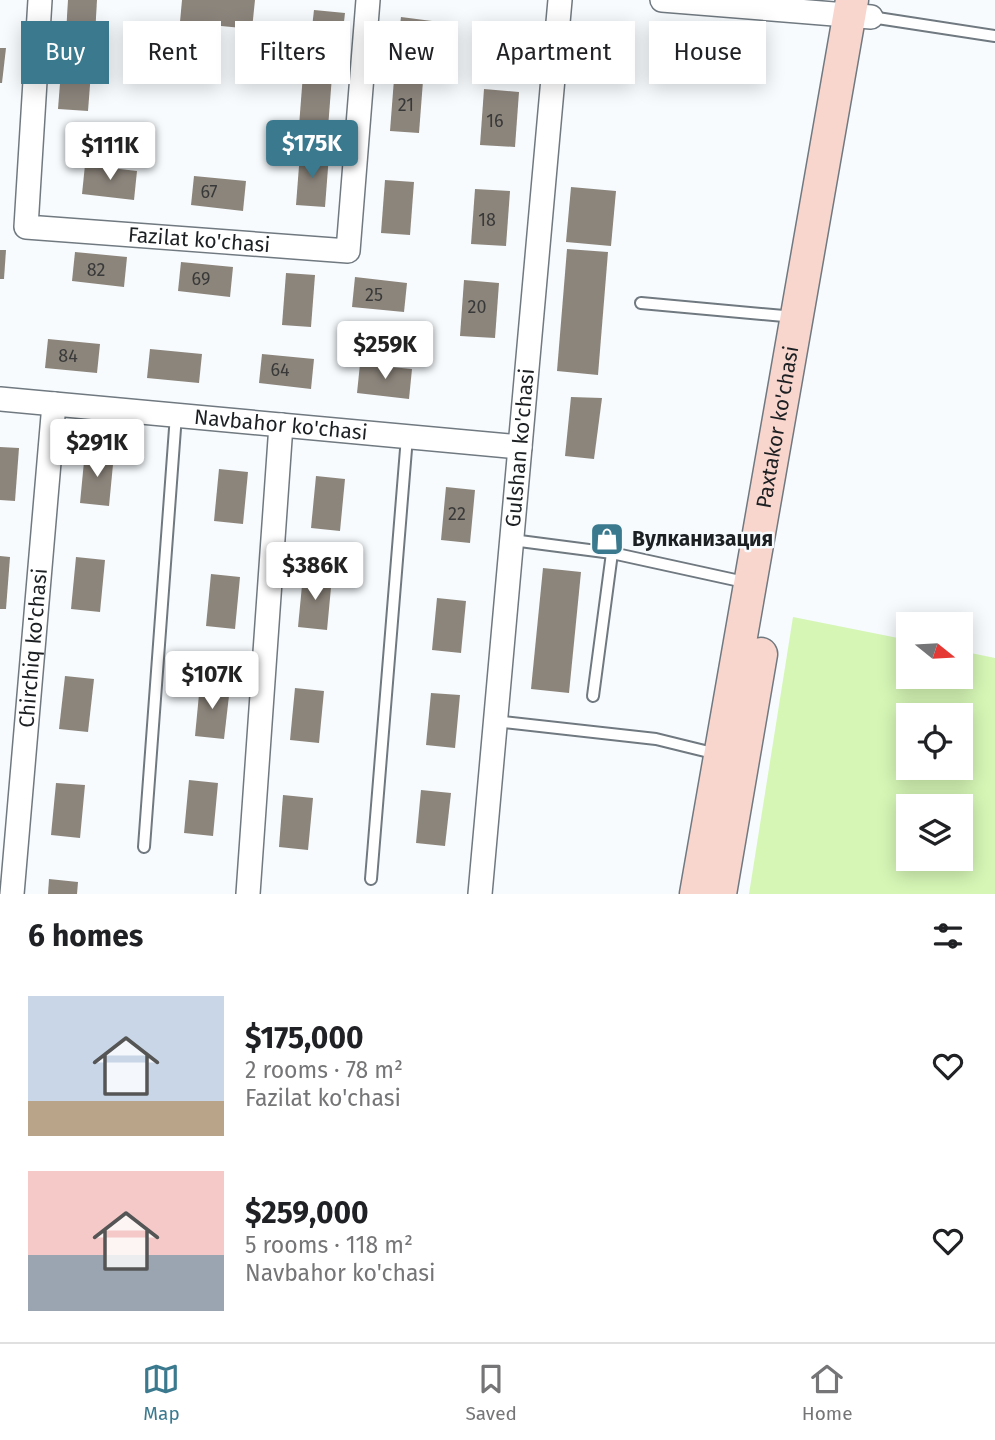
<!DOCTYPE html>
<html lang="en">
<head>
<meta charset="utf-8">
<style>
  :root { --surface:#fff; --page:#f2f2f2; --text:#202124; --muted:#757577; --line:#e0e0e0; --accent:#3a798e }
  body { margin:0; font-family:"Fira Sans",sans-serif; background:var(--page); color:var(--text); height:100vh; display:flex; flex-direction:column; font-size:26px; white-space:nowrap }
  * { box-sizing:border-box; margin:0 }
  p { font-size:23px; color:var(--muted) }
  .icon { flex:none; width:38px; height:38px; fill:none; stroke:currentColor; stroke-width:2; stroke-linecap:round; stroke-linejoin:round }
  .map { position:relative; height:894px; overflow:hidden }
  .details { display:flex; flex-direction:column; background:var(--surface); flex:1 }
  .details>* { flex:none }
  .guide { position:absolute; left:21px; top:21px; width:954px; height:63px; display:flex; gap:14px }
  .needle { width:46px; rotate:108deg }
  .controls { position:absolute; left:896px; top:612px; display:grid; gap:14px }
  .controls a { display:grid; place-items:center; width:77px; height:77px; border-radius:0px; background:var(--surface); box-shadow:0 4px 18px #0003; font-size:35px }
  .price { position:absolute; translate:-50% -60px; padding:0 16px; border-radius:7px; background:#fff; color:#222; font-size:23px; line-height:46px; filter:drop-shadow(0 2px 4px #0008) }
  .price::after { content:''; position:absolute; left:50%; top:42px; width:21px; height:16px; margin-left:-10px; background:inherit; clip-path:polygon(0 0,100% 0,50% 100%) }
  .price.current { background:var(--accent); color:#fff }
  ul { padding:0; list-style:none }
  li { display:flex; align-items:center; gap:21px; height:175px; padding:0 28px }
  li span { display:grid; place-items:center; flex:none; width:196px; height:140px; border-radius:0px; color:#555 }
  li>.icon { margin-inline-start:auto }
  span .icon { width:84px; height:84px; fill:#fffc; stroke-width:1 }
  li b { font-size:30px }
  h2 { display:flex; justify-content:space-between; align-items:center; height:84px; padding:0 28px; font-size:30px }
  .chip { padding:0 24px; border-radius:0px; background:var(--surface); box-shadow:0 4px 18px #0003; font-size:24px; line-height:63px }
  .chip.current { background:var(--accent); color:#fff }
  .dock { display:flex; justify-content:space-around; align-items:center; height:98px; border-top:2px solid var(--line); background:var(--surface); font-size:19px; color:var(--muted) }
  .dock a { display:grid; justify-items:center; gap:4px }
  .dock .current { color:var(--accent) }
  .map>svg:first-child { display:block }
  .green { fill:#d5f6b5; fill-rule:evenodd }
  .building { fill:#8c857c }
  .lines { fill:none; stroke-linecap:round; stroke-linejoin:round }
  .service-casing { stroke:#707980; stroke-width:14 }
  .minor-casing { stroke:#707980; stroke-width:26 }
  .secondary-casing { stroke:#707980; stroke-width:35 }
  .service { stroke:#fff; stroke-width:10 }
  .minor { stroke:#fff; stroke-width:23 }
  .secondary { stroke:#f8d6cd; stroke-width:32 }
  .labels { text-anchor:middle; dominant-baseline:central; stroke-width:5; stroke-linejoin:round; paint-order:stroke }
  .number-label { font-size:18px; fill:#393939 }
  .street-label { font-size:21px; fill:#1d2023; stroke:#f7fbfe }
  .poi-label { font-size:21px; font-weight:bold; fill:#1d2023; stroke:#f7fbfe; text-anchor:start }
</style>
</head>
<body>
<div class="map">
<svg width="995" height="894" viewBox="0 0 995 894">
  <rect width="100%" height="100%" fill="#f7fbfe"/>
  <path class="green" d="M793 617 908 640V677H961V651L995 658V894H749ZM908 716H961V768H908ZM908 807H961V859H908Z"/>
  <g class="building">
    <polygon points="68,0 97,0 95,35 66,33"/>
    <polygon points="182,0 255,0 252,29 180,22"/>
    <polygon points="314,10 345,13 342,39 311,36"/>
    <polygon points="401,17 432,21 430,46 398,43"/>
    <polygon points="483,24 515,28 512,53 481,50"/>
    <polygon points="0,48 6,48 2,83 0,83"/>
    <polygon points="62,57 92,59 88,111 58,109"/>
    <polygon points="303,74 332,76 328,128 299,126"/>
    <polygon points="394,79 423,81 419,133 390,131"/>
    <polygon points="484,89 519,92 515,147 480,145"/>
    <polygon points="300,153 329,155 325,207 296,205"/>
    <polygon points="85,165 137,171 134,200 82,194"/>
    <polygon points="194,176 246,181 243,211 191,205"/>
    <polygon points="385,180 414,182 410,235 381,233"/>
    <polygon points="571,187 616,191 611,246 566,242"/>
    <polygon points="475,189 510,191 506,246 471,244"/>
    <polygon points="567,249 608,252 598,375 557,371"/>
    <polygon points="0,250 6,250 4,279 0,279"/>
    <polygon points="75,252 127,257 124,287 72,281"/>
    <polygon points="181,262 233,267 230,297 178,291"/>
    <polygon points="286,273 315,275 311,327 282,325"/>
    <polygon points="355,277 407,283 404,312 352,307"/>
    <polygon points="464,280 499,283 495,338 460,336"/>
    <polygon points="48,339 100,344 97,373 45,368"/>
    <polygon points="150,349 202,354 199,383 147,378"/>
    <polygon points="262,354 314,359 311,389 259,383"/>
    <polygon points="360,364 412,369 409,399 357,393"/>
    <polygon points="571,397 602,398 594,459 565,456"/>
    <polygon points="0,447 19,448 15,501 0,500"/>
    <polygon points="85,451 114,454 109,506 80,503"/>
    <polygon points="219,469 248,472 243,524 214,521"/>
    <polygon points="316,476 345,479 340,531 311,528"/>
    <polygon points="446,487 475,490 470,543 441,540"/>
    <polygon points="0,556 10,557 6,609 0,609"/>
    <polygon points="76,557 105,560 100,612 71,609"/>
    <polygon points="543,568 581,572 569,693 531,689"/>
    <polygon points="211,574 240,577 235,629 206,626"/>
    <polygon points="303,575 332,577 327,630 298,627"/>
    <polygon points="437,598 466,601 461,653 432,650"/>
    <polygon points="65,676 94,679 88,732 59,729"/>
    <polygon points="200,684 230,687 224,739 195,736"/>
    <polygon points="295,688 324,691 319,743 290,740"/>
    <polygon points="431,693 460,695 455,748 426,745"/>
    <polygon points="189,780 218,783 213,836 184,833"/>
    <polygon points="56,783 85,785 80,838 51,835"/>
    <polygon points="421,790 451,793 445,846 416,843"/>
    <polygon points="283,795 313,798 308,850 279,847"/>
    <polygon points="49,879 78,882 77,894 48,894"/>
  </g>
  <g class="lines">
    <g class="service-casing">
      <g id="service">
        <polyline points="871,17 995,36"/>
        <polyline points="641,303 795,317"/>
        <polyline points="512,540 612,553 749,583"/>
        <polyline points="593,696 612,553"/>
        <polyline points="495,721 656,739 717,754"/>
        <polyline points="144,847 176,415"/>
        <polyline points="371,879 407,437"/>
      </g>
    </g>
    <g class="minor-casing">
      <g id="minor">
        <path id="s1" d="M40 0 26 227 348 251 368 0"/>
        <polyline points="662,0 871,17"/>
        <path id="s2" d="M0 399 520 447"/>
        <path id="s3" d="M12 894 54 404"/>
        <polyline points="248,894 281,425"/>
        <path id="s4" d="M480 894 560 0"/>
      </g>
    </g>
    <g class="secondary-casing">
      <g id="secondary">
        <path id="s5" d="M696 894 852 0"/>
        <polyline points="720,894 761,654"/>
      </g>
    </g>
    <use href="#service" class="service"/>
    <use href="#minor" class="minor"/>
    <use href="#secondary" class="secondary"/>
  </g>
  <defs>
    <g id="shop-square" transform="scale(1.75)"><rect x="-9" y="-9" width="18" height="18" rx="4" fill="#3a798e" stroke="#f7fbfe"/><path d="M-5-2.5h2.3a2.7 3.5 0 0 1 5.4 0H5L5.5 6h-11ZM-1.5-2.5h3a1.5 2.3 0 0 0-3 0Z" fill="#fff"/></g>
  </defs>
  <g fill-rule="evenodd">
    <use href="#shop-square" x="607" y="539"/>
  </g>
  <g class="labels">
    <g class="number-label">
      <text x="406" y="105">21</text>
      <text x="495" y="121">16</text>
      <text x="209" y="192">67</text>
      <text x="487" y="220">18</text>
      <text x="96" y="270">82</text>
      <text x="201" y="279">69</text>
      <text x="374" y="295">25</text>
      <text x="477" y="307">20</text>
      <text x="68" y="356">84</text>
      <text x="280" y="370">64</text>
      <text x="457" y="514">22</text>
    </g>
    <g class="street-label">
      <text stroke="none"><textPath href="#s1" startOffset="401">Fazilat ko'chasi</textPath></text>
      <text stroke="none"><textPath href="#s2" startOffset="282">Navbahor ko'chasi</textPath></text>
      <text stroke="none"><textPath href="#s5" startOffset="474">Paxtakor ko'chasi</textPath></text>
      <text stroke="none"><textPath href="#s4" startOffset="448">Gulshan ko'chasi</textPath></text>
      <text stroke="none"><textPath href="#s3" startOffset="247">Chirchiq ko'chasi</textPath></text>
    </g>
    <g class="poi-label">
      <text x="632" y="539">Вулканизация</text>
    </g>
  </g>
</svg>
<div class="controls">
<a><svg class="needle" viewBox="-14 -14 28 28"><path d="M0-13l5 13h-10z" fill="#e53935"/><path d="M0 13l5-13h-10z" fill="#757577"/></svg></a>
<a><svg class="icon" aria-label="locate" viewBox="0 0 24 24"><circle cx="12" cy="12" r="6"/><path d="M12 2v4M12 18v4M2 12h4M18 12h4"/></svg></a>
<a><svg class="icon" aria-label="layers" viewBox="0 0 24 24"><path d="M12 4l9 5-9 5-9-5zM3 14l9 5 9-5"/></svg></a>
</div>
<b class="price current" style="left:312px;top:180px">$175K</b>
<b class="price" style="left:110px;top:182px">$111K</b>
<b class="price" style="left:385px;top:381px">$259K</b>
<b class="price" style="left:97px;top:479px">$291K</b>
<b class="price" style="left:315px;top:602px">$386K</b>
<b class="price" style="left:212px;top:711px">$107K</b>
<div class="guide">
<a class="chip current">Buy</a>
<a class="chip">Rent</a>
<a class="chip">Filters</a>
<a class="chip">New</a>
<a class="chip">Apartment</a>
<a class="chip">House</a>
</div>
</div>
<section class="details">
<h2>6 homes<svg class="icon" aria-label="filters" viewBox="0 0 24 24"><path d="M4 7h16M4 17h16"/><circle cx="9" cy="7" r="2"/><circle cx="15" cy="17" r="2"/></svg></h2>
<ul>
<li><span style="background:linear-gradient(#c9d6e8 75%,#b9a48a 0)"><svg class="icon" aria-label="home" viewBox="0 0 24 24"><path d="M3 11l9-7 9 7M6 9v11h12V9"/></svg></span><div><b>$175,000</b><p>2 rooms · 78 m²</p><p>Fazilat ko'chasi</p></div><svg class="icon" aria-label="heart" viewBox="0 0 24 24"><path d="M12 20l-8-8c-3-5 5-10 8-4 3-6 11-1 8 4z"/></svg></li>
<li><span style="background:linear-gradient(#f6c9c9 60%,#9aa5b1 0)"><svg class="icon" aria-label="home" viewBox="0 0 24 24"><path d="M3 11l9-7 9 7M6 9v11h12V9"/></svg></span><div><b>$259,000</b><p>5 rooms · 118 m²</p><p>Navbahor ko'chasi</p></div><svg class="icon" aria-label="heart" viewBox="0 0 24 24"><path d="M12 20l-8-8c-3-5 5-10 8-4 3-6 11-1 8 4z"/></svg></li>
</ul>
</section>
<nav class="dock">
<a class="current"><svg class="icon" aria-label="map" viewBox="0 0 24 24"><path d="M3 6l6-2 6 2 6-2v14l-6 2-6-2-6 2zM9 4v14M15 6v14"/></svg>Map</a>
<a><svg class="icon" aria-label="saved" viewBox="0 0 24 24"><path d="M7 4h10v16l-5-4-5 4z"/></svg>Saved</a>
<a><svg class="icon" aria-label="home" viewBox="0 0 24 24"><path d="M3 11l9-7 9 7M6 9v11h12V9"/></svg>Home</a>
</nav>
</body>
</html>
